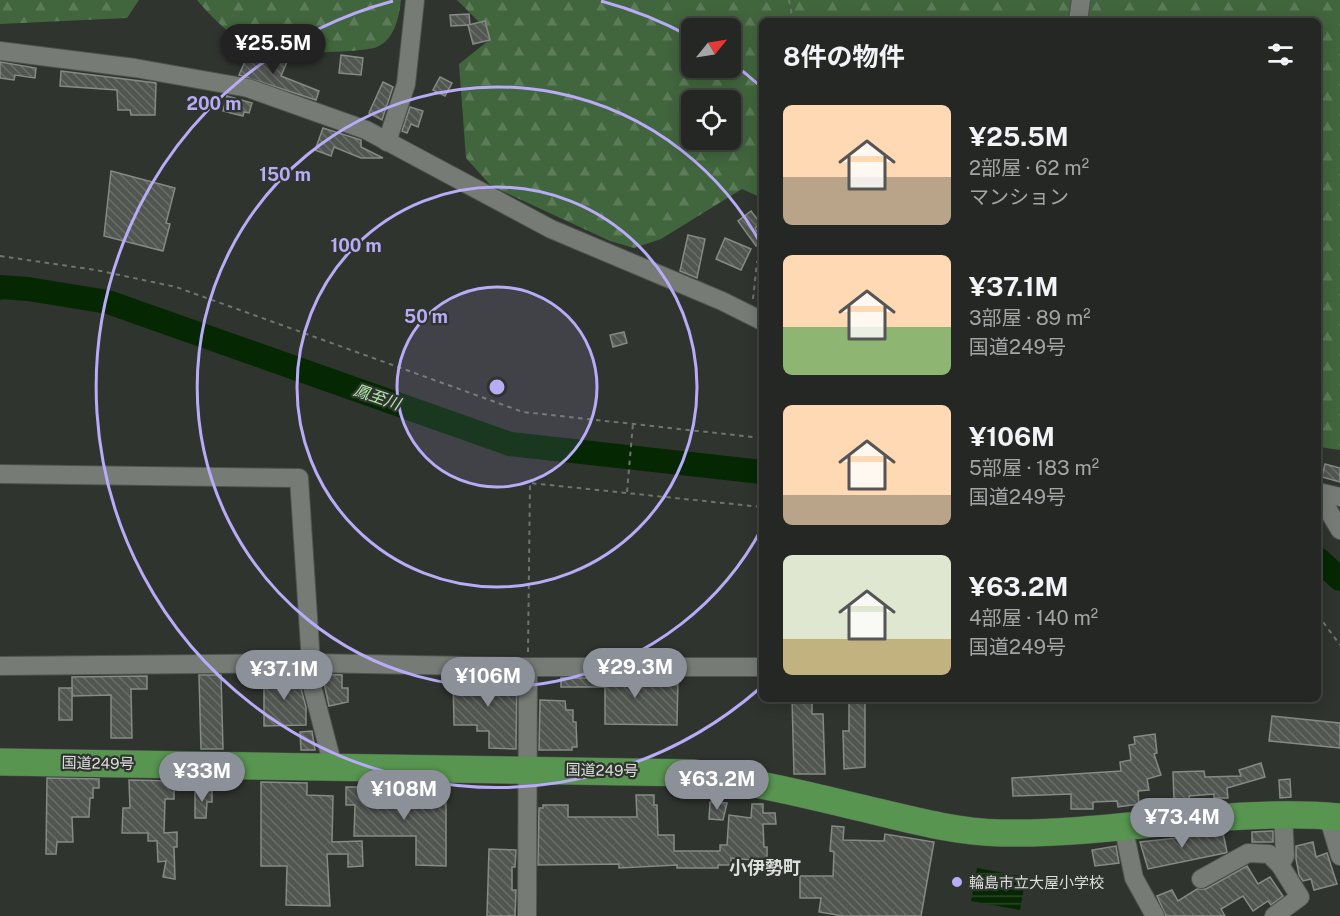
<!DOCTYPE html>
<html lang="ja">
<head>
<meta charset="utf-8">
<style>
  :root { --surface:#242723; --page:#2c2f2b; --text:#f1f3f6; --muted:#a3a5a6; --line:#414441; --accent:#8c9099 }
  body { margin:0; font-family:"Public Sans","Noto Sans JP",sans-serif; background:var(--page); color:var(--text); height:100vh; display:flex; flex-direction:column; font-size:22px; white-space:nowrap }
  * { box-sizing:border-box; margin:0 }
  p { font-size:20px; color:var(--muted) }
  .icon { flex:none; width:33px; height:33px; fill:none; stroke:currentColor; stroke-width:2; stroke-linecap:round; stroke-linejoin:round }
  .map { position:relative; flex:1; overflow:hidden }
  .panel { position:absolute; left:759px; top:18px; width:562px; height:684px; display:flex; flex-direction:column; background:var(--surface); border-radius:9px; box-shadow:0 3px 15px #0003,0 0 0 2px var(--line) }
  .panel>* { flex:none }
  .needle { width:39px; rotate:60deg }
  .buttons { position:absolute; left:681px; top:18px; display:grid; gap:12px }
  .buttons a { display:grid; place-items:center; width:60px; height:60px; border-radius:9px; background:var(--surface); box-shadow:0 3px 15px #0003,0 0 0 2px var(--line); font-size:30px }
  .price { position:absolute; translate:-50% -51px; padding:0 14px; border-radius:21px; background:var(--accent); color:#fff; font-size:20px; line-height:39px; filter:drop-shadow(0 2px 3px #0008) }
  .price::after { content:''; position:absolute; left:50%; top:36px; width:18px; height:14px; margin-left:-9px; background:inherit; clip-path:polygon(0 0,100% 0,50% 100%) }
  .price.active { background:#222; color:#fff }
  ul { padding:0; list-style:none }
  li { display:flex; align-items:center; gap:18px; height:150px; padding:0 24px }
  li span { display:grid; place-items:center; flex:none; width:168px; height:120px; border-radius:9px; color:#555 }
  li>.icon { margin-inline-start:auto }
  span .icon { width:72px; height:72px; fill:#fffc; stroke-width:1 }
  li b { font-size:26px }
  h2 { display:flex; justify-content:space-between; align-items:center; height:72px; padding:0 24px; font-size:26px }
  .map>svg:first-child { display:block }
  .forest { fill:url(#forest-firs); fill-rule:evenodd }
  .water { fill:url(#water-rules) }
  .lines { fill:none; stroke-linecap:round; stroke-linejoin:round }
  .stream { stroke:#052803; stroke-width:4 }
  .river { stroke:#052803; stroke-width:24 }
  .building { fill:url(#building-back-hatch); stroke:#858a84; stroke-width:1.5 }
  .minor-casing { stroke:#4f534e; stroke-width:20 }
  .highway-casing { stroke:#4f534e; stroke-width:28 }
  .path { stroke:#707470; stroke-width:2; stroke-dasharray:4.5 4.5; stroke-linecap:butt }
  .minor { stroke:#767b76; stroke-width:18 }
  .highway { stroke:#579550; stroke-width:27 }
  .ring { fill:none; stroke:#b8abf7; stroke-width:3 }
  .poi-dot { fill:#b8abf7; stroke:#30342f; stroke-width:2 }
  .labels { text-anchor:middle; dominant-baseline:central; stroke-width:4.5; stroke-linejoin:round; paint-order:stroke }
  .street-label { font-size:15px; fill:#dcdfdc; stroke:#30342f }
  .poi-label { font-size:15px; fill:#dcdfdc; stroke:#30342f; text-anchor:start }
  .water-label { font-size:16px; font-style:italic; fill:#b1eaaa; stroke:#30342f }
  .quarter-label { font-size:18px; font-weight:bold; fill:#dcdfdc; stroke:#30342f }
  .centre { fill:#b8abf7; stroke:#30342f; stroke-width:3 }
  .ring-label { font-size:18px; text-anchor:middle; font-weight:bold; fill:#b8abf7; stroke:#30342f; stroke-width:4.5; stroke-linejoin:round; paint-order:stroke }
</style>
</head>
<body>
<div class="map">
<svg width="1340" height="916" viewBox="0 0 1340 916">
  <defs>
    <pattern id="forest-firs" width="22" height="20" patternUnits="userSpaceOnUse" patternTransform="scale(1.5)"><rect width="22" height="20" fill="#41653d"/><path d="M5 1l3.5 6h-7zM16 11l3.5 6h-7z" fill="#5c7b58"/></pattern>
    <pattern id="water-rules" width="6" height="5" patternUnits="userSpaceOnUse" patternTransform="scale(1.5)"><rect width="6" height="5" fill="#052803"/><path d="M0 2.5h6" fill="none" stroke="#294727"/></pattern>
    <pattern id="building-back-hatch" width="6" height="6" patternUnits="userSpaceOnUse" patternTransform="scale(1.5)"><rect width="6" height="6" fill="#525651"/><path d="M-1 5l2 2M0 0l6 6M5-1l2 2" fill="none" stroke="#6a6e69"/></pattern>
  </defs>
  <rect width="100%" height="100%" fill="#30342f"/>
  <g class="forest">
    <polygon points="0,0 139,0 127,18 0,24"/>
    <path d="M197 0H401C399 17 395 39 377 47 364 53 277 54 262 50 239 45 211 17 197 0Z"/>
    <path d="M457 0H1340V450L1319 447 1318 21H762V198L742 189 661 239 634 248 610 241 491 186 466 158 459 64 488 41 484 27ZM692 28H730V68H692ZM692 100H730V140H692Z"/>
  </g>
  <polygon class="water" points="977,868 1026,877 1020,910 971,901"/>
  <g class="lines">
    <polyline class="stream" points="0,298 19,288"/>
    <g class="river">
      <polyline points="0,287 28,289 108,302 510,444 762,472"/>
      <polyline points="1318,559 1340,579"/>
    </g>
  </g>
  <g class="building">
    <polygon points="469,14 470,25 451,26 450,15"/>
    <polygon points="485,21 490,40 473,44 468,25"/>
    <polygon points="250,50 275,61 277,58 287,62 281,76 319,91 316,100 239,75"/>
    <polygon points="341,55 363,58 361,75 339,73"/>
    <polygon points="0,62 36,68 35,78 15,75 14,80 0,78"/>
    <polygon points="61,71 156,83 155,115 131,115 130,110 118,110 117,90 60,86"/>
    <polygon points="440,77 452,83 445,96 433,90"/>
    <polygon points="383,82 393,87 382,120 369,113"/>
    <polygon points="227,96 252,103 249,113 244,112 243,116 223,111"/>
    <polygon points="410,107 423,111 418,127 411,124 407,133 402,131"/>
    <polygon points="323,128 361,140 361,147 383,158 361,158 334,147 331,156 315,150"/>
    <polygon points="111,171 175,188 166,223 170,224 163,251 104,236"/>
    <polygon points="751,211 761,224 755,228 762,241 756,246 738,221"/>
    <polygon points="688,235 705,239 697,278 680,271"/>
    <polygon points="725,238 751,249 741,270 716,259"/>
    <polygon points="624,332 627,343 613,347 610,335"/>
    <polygon points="1325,464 1340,468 1340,482 1322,477"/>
    <polygon points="297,674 306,707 306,725 264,726 264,675"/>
    <polygon points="322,674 342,675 342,688 348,688 348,702 329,706"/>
    <polygon points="199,675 221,675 223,749 201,749"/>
    <polygon points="147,676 147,689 131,689 132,738 111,738 111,695 72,696 72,677"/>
    <polygon points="453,677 517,678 516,749 489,748 489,731 477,731 477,725 454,725"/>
    <polygon points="561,678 678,678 677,725 605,724 605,687 561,687"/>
    <rect x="59" y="688" width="13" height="32"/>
    <polygon points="792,699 812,699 812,714 823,714 825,774 794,774"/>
    <polygon points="849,699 865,699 865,767 844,769 843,731 849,731"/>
    <polygon points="540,700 565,701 566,710 573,710 573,722 576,722 577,747 572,747 572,750 539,750"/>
    <polygon points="1272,716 1340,723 1340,748 1269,741"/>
    <polygon points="312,731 315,750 301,750 300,732"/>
    <polygon points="1155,734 1157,753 1154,754 1161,775 1147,779 1149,790 1138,791 1139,804 1118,807 1117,801 1093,802 1093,809 1071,809 1071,794 1013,796 1012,778 1121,771 1120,762 1131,760 1129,745 1135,744 1134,737"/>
    <polygon points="1261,763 1265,777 1227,788 1228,798 1214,798 1214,794 1189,796 1190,801 1174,801 1173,772 1204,771 1205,777 1241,776 1239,770"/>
    <polygon points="47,778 99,779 99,788 93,788 93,798 90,798 89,817 72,817 73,842 57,842 56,854 46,854"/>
    <polygon points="1290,779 1291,797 1280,798 1279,780"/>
    <polygon points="129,780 174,781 174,799 165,799 164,833 177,832 177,847 174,847 175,879 163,877 166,861 158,862 157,841 148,841 148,833 122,833 123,808 130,808"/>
    <polygon points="261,782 307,783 307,795 333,796 332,842 362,841 363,866 348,867 348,854 327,854 330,906 286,905 287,866 261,866"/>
    <polygon points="346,787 372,787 372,798 416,799 416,791 446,791 446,866 416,865 416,836 354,836 355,805 346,805"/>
    <polygon points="195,791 212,791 212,802 207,802 206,818 195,818"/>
    <polygon points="636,795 654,795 654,805 657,805 658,835 674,835 674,851 720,851 720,845 727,845 729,815 751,818 752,804 763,804 763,813 775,813 776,824 763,824 764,847 767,847 767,866 752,866 752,860 731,858 731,865 718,865 718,868 677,868 677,865 619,868 619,864 538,865 539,808 543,808 543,805 568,805 568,817 637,817"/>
    <polygon points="710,802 727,803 723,820 709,819"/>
    <polygon points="832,826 844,827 843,840 884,841 885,834 934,842 921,916 843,916 819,912 821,898 800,898 800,876 833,876 834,852 830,851"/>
    <polygon points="1273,831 1273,842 1252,842 1252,832"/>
    <polygon points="1223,833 1227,852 1225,853 1148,869 1140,842"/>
    <polygon points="1313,842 1316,857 1327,853 1337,884 1314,890 1311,879 1303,881 1299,875 1296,859 1296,846"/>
    <polygon points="1116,846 1119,863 1095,866 1092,850"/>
    <polygon points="489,849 516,850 515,867 512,867 512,890 516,890 515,916 487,916"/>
    <polygon points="1247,866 1258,884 1270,877 1283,896 1271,905 1268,901 1253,911 1243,896 1221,909 1225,916 1166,916 1157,896 1172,890 1178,901 1197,889 1206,889"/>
  </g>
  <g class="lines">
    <g class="minor-casing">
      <g id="minor">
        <polyline points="1078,21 1081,0"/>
        <polyline points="0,51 135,68 248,88 366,130 551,229 722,301 762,321"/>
        <polyline points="387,142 406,84 415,0"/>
        <polyline points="0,474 299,478 311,663"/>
        <polyline points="1318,492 1340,497"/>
        <polyline points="1318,493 1340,530"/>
        <polyline points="306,663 333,766"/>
        <polyline points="0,666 311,663 528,667 762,667"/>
        <polyline points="1328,816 1340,856"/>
        <polyline points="1123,825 1134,878 1155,916"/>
        <polyline points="1201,879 1248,853 1269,854 1280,865"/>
        <polyline points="527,916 528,667"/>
        <polyline points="1274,916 1300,897 1280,865 1285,856 1283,813"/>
      </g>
    </g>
    <g class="highway-casing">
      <path id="highway" d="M0 762 694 773C748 781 800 793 853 806 901 817 951 832 1001 833 1114 835 1226 807 1340 817"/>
    </g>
    <g class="path">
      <polyline points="789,0 793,21"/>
      <polyline points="762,198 758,210 762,216"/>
      <polyline points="0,256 96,270 176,287 523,412 762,438"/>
      <polyline points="753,299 757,262 762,256"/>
      <polyline points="627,492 633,423"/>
      <polyline points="1318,615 1340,645"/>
      <polyline points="528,652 530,483 762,507"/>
    </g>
    <use href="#minor" class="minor"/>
    <use href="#highway" class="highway"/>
  </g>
  <circle cx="497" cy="387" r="100" fill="#b8abf7" fill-opacity=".12"/>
  <g class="ring">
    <circle cx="497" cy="387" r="100"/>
    <circle cx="497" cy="387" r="200"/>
    <path d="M762 528A300 300 0 1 1 762 246"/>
    <path d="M759 689A400 400 0 1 1 393 1M601 1A400 400 0 0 1 691 37M732 63A400 400 0 0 1 759 85"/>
  </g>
  <circle class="poi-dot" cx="957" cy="882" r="6"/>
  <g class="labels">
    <g class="street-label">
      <text transform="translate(98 763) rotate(1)">国道249号</text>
      <text transform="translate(602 770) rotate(1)">国道249号</text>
    </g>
    <g class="poi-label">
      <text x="969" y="882">輪島市立大屋小学校</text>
    </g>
    <g class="water-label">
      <text transform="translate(377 397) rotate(19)">鳳至川</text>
    </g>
    <g class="quarter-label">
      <text x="765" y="867">小伊勢町</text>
    </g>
  </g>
  <circle cx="497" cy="387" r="9" class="centre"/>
  <g class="ring-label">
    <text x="214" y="110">200 m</text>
    <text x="285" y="181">150 m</text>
    <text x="356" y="252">100 m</text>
    <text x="426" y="323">50 m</text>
  </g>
</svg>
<div class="buttons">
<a><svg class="needle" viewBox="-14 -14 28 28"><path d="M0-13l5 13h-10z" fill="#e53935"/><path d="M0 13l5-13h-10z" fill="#a3a5a6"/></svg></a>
<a><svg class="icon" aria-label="locate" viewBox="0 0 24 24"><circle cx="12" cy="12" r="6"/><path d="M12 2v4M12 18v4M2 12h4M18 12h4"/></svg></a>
</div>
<b class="price active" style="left:273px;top:75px">¥25.5M</b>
<b class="price" style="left:635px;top:699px">¥29.3M</b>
<b class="price" style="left:284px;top:701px">¥37.1M</b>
<b class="price" style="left:488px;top:708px">¥106M</b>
<b class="price" style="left:202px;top:803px">¥33M</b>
<b class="price" style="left:717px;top:811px">¥63.2M</b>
<b class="price" style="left:404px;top:821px">¥108M</b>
<b class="price" style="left:1182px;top:849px">¥73.4M</b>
<section class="panel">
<h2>8件の物件<svg class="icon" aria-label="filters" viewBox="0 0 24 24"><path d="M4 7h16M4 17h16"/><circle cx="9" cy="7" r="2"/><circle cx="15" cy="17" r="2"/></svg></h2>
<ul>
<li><span style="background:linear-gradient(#ffd9b3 60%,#b9a48a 0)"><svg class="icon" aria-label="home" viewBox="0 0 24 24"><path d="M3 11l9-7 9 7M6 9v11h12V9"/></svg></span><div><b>¥25.5M</b><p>2部屋 · 62 m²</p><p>マンション</p></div></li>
<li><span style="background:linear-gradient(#ffd9b3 60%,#8fb573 0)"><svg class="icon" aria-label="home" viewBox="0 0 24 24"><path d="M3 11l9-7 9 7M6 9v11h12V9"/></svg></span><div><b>¥37.1M</b><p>3部屋 · 89 m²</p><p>国道249号</p></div></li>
<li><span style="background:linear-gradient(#ffd9b3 75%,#b9a48a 0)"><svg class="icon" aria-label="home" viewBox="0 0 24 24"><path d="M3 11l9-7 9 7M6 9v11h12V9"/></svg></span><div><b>¥106M</b><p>5部屋 · 183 m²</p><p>国道249号</p></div></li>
<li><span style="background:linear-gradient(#dfe7d0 70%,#c2b280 0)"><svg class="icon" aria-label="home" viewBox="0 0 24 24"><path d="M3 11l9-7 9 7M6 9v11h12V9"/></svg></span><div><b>¥63.2M</b><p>4部屋 · 140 m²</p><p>国道249号</p></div></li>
</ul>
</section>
</div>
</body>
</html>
